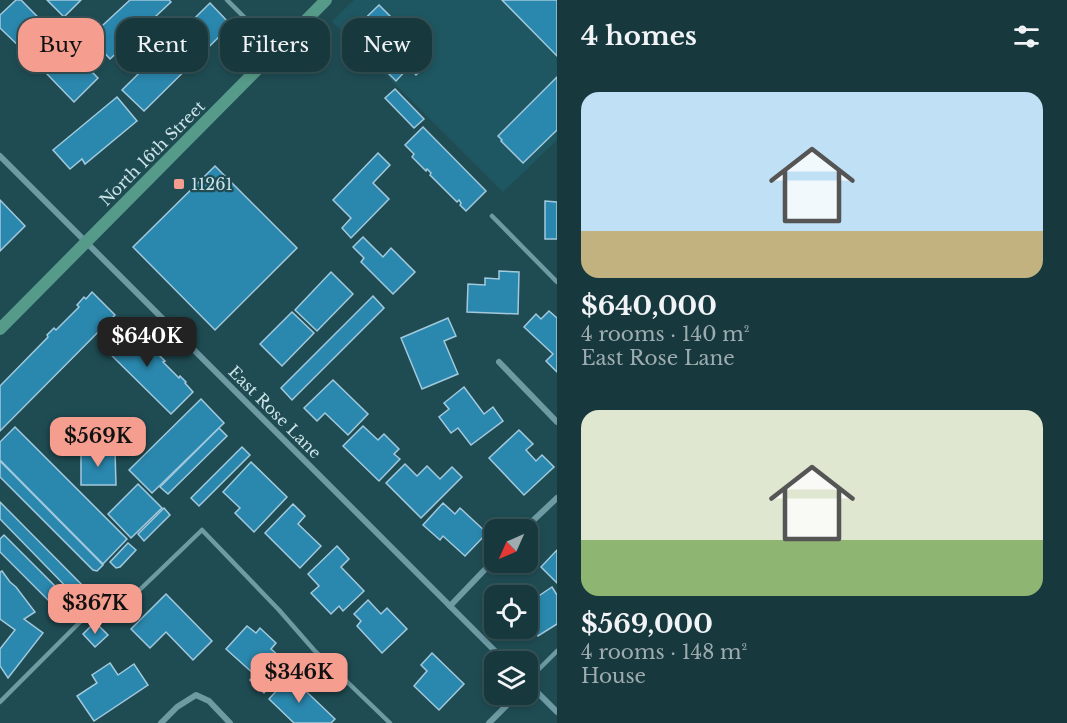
<!DOCTYPE html>
<html lang="en">
<head>
<meta charset="utf-8">
<style>
  :root { --surface:#17393e; --page:#244449; --text:#f1f3f6; --muted:#9eacb0; --line:#365358; --accent:#f59d8e }
  body { margin:0; font-family:"Libre Baskerville",serif; background:var(--page); color:var(--text); height:100vh; display:flex; flex-direction:column; font-size:22px; white-space:nowrap }
  * { box-sizing:border-box; margin:0 }
  p { font-size:20px; color:var(--muted) }
  .icon { flex:none; width:33px; height:33px; fill:none; stroke:currentColor; stroke-width:2; stroke-linecap:round; stroke-linejoin:round }
  .map { position:relative; flex:1; overflow:hidden }
  .details { display:flex; flex-direction:column; background:var(--surface); width:510px }
  .details>* { flex:none }
  .hud { position:absolute; left:18px; top:18px; width:448px; height:54px; display:flex; gap:12px }
  .needle { width:39px; rotate:225deg }
  .buttons { position:absolute; left:484px; top:519px; display:grid; gap:12px }
  .buttons a { display:grid; place-items:center; width:54px; height:54px; border-radius:12px; background:var(--surface); box-shadow:0 3px 9px #0003,0 0 0 2px var(--line); font-size:30px }
  .price { position:absolute; translate:-50% -51px; padding:0 14px; border-radius:12px; background:var(--accent); color:#111; font-size:20px; line-height:39px; filter:drop-shadow(0 2px 3px #0008) }
  .price::after { content:''; position:absolute; left:50%; top:36px; width:18px; height:14px; margin-left:-9px; background:inherit; clip-path:polygon(0 0,100% 0,50% 100%) }
  .price.current { background:#222; color:#fff }
  ul { padding:0; list-style:none }
  li { display:grid; align-content:center; gap:12px; height:318px; padding:0 24px }
  li span { display:grid; place-items:center; height:186px; border-radius:18px; color:#555 }
  li>.icon { margin-inline-start:auto }
  span .icon { width:108px; height:108px; fill:#fffc; stroke-width:1 }
  li b { font-size:26px }
  h2 { display:flex; justify-content:space-between; align-items:center; height:72px; padding:0 24px; font-size:26px }
  .tag { padding:0 21px; border-radius:18px; background:var(--surface); box-shadow:0 3px 9px #0003,0 0 0 2px var(--line); font-size:21px; line-height:54px }
  .tag.current { background:var(--accent); color:#111 }
  main { display:flex; flex:1; min-height:0 }
  .map>svg:first-child { display:block }
  .built { fill:#1e5761 }
  .building { fill:#2a87ad; stroke:#a2c9dd; stroke-width:1.5 }
  .lines { fill:none; stroke-linecap:round; stroke-linejoin:round }
  .service { stroke:#6d9aa3; stroke-width:4.5 }
  .minor { stroke:#6d9aa3; stroke-width:6 }
  .secondary { stroke:#569b89; stroke-width:12 }
  .poi-dot { fill:#f59d8e; stroke:#1f4c53; stroke-width:2 }
  .labels { text-anchor:middle; dominant-baseline:central; stroke-width:4.5; stroke-linejoin:round; paint-order:stroke }
  .street-label { font-size:16px; fill:#cce3e7; stroke:#1f4c53 }
  .poi-label { font-size:16px; fill:#cce3e7; stroke:#1f4c53; text-anchor:start }
</style>
</head>
<body>
<main>
<div class="map">
<svg width="557" height="723" viewBox="0 0 557 723">
  <rect width="100%" height="100%" fill="#1f4c53"/>
  <polygon class="built" points="354,0 557,0 557,140 503,192 332,21"/>
  <g class="building">
    <polygon points="16,0 21,0 98,78 74,102 47,74 52,69 28,45 23,50 0,28 0,15"/>
    <polygon points="47,0 81,0 64,17"/>
    <polygon points="130,0 169,0 171,2 110,59 90,37"/>
    <polygon points="502,0 557,0 557,56"/>
    <polygon points="210,3 231,25 144,111 122,90"/>
    <polygon points="379,5 425,51 421,55 429,62 416,75 409,67 396,81 349,34"/>
    <polygon points="557,77 557,130 523,163 501,141 502,140 498,136"/>
    <polygon points="395,89 424,119 414,128 385,98"/>
    <polygon points="117,97 137,121 85,164 82,159 70,169 53,150"/>
    <polygon points="423,127 486,191 466,211 460,205 461,203 459,200 457,202 430,175 431,173 427,169 426,171 412,157 414,154 405,145"/>
    <polygon points="378,153 390,165 373,183 389,199 351,238 342,228 351,218 333,200"/>
    <polygon points="215,166 297,248 215,330 133,247"/>
    <polygon points="0,200 25,226 0,251"/>
    <polygon points="545,201 557,202 557,239 545,239"/>
    <polygon points="363,237 383,257 391,248 415,272 393,294 361,262 364,258 353,247"/>
    <polygon points="499,271 519,272 518,314 467,312 468,284 485,285 485,278 499,279"/>
    <polygon points="331,272 353,294 317,331 295,310"/>
    <polygon points="92,292 115,315 0,431 0,386 48,337 47,335 54,328 56,330 79,307 77,305 84,297 86,299"/>
    <polygon points="373,296 384,308 292,400 281,388"/>
    <polygon points="549,311 557,318 557,372 546,361 553,354 524,327 536,314 541,319"/>
    <polygon points="292,312 314,333 282,366 260,344"/>
    <polygon points="448,318 456,336 444,341 458,374 422,389 401,338"/>
    <polygon points="122,322 128,328 130,327 138,334 136,336 152,352 154,350 165,361 163,362 179,378 180,376 186,382 185,383 193,392 171,414 100,344"/>
    <polygon points="333,380 368,414 348,435 325,413 317,421 304,408"/>
    <polygon points="464,387 484,414 493,407 503,421 471,445 458,428 451,433 439,417 449,409 444,403"/>
    <polygon points="201,399 224,423 152,493 129,470"/>
    <polygon points="363,426 378,440 384,434 399,449 394,454 400,459 379,481 343,446"/>
    <polygon points="15,427 127,539 103,564 0,460 0,442"/>
    <polygon points="219,428 227,436 168,494 160,487"/>
    <polygon points="519,430 533,444 526,450 536,461 542,455 554,467 524,495 489,458"/>
    <polygon points="242,447 250,455 199,506 191,498"/>
    <polygon points="81,450 115,450 116,485 81,485"/>
    <polygon points="0,461 103,565 97,571 93,570 0,477"/>
    <polygon points="251,462 287,497 254,532 235,513 240,508 223,492"/>
    <polygon points="405,464 417,476 427,466 440,479 452,467 462,477 421,518 386,483"/>
    <polygon points="138,484 162,508 131,538 108,514"/>
    <polygon points="0,502 87,590 78,599 0,519"/>
    <polygon points="443,503 455,514 460,508 487,533 465,556 443,536 440,540 423,525"/>
    <polygon points="293,504 305,516 298,524 321,546 300,568 265,533"/>
    <polygon points="164,508 170,515 144,541 138,534"/>
    <polygon points="4,535 72,603 62,614 0,552 0,539"/>
    <polygon points="128,543 136,550 120,567 116,568 110,562"/>
    <polygon points="337,546 349,559 341,567 364,591 343,611 339,606 331,614 311,593 319,586 308,574"/>
    <polygon points="557,550 557,583 541,567"/>
    <polygon points="2,571 10,582 16,587 35,612 24,619 43,633 8,678 0,666 0,649 15,630 0,619 0,572"/>
    <polygon points="530,587 537,597 552,587 557,595 557,624 538,636 528,620 528,596 517,596"/>
    <polygon points="166,594 212,641 193,660 166,632 150,648 131,629"/>
    <polygon points="368,600 381,614 387,608 407,629 382,653 357,626 361,621 354,614"/>
    <polygon points="95,622 108,635 95,647 83,634"/>
    <polygon points="247,626 256,633 260,628 276,643 271,649 289,665 264,693 250,680 255,675 226,649"/>
    <polygon points="432,653 464,684 439,710 414,686 427,671 421,665"/>
    <polygon points="110,663 118,675 134,664 148,685 94,721 77,696 97,683 92,675"/>
    <polygon points="290,676 335,719 331,723 294,723 269,699"/>
  </g>
  <g class="lines">
    <g class="service">
      <polyline points="227,0 275,48"/>
      <polyline points="492,216 557,282"/>
      <polyline points="528,680 557,651"/>
      <polyline points="0,702 99,603 112,605 127,602 202,530 279,610 314,650 390,723"/>
    </g>
    <g class="minor">
      <polyline points="0,156 506,662"/>
      <polyline points="499,362 557,422"/>
      <polyline points="523,530 557,498"/>
      <polyline points="450,606 495,559"/>
      <polyline points="528,683 557,712"/>
      <polyline points="161,723 177,707 196,695 209,701 230,723"/>
      <polyline points="489,723 518,694"/>
    </g>
    <polyline class="secondary" points="0,329 326,0"/>
  </g>
  <rect class="poi-dot" x="173" y="178" width="12" height="12" rx="3"/>
  <g class="labels">
    <g class="street-label">
      <text transform="translate(152 153) rotate(-45)">North 16th Street</text>
      <text transform="translate(275 412) rotate(45)">East Rose Lane</text>
    </g>
    <g class="poi-label">
      <text x="191" y="184">11261</text>
    </g>
  </g>
</svg>
<div class="buttons">
<a><svg class="needle" viewBox="-14 -14 28 28"><path d="M0-13l5 13h-10z" fill="#e53935"/><path d="M0 13l5-13h-10z" fill="#9eacb0"/></svg></a>
<a><svg class="icon" aria-label="locate" viewBox="0 0 24 24"><circle cx="12" cy="12" r="6"/><path d="M12 2v4M12 18v4M2 12h4M18 12h4"/></svg></a>
<a><svg class="icon" aria-label="layers" viewBox="0 0 24 24"><path d="M12 4l9 5-9 5-9-5zM3 14l9 5 9-5"/></svg></a>
</div>
<b class="price current" style="left:147px;top:368px">$640K</b>
<b class="price" style="left:98px;top:468px">$569K</b>
<b class="price" style="left:95px;top:635px">$367K</b>
<b class="price" style="left:299px;top:704px">$346K</b>
<div class="hud">
<a class="tag current">Buy</a>
<a class="tag">Rent</a>
<a class="tag">Filters</a>
<a class="tag">New</a>
</div>
</div>
<section class="details">
<h2>4 homes<svg class="icon" aria-label="filters" viewBox="0 0 24 24"><path d="M4 7h16M4 17h16"/><circle cx="9" cy="7" r="2"/><circle cx="15" cy="17" r="2"/></svg></h2>
<ul>
<li><span style="background:linear-gradient(#bfe0f5 75%,#c2b280 0)"><svg class="icon" aria-label="home" viewBox="0 0 24 24"><path d="M3 11l9-7 9 7M6 9v11h12V9"/></svg></span><div><b>$640,000</b><p>4 rooms · 140 m²</p><p>East Rose Lane</p></div></li>
<li><span style="background:linear-gradient(#dfe7d0 70%,#8fb573 0)"><svg class="icon" aria-label="home" viewBox="0 0 24 24"><path d="M3 11l9-7 9 7M6 9v11h12V9"/></svg></span><div><b>$569,000</b><p>4 rooms · 148 m²</p><p>House</p></div></li>
</ul>
</section>
</main>
</body>
</html>
